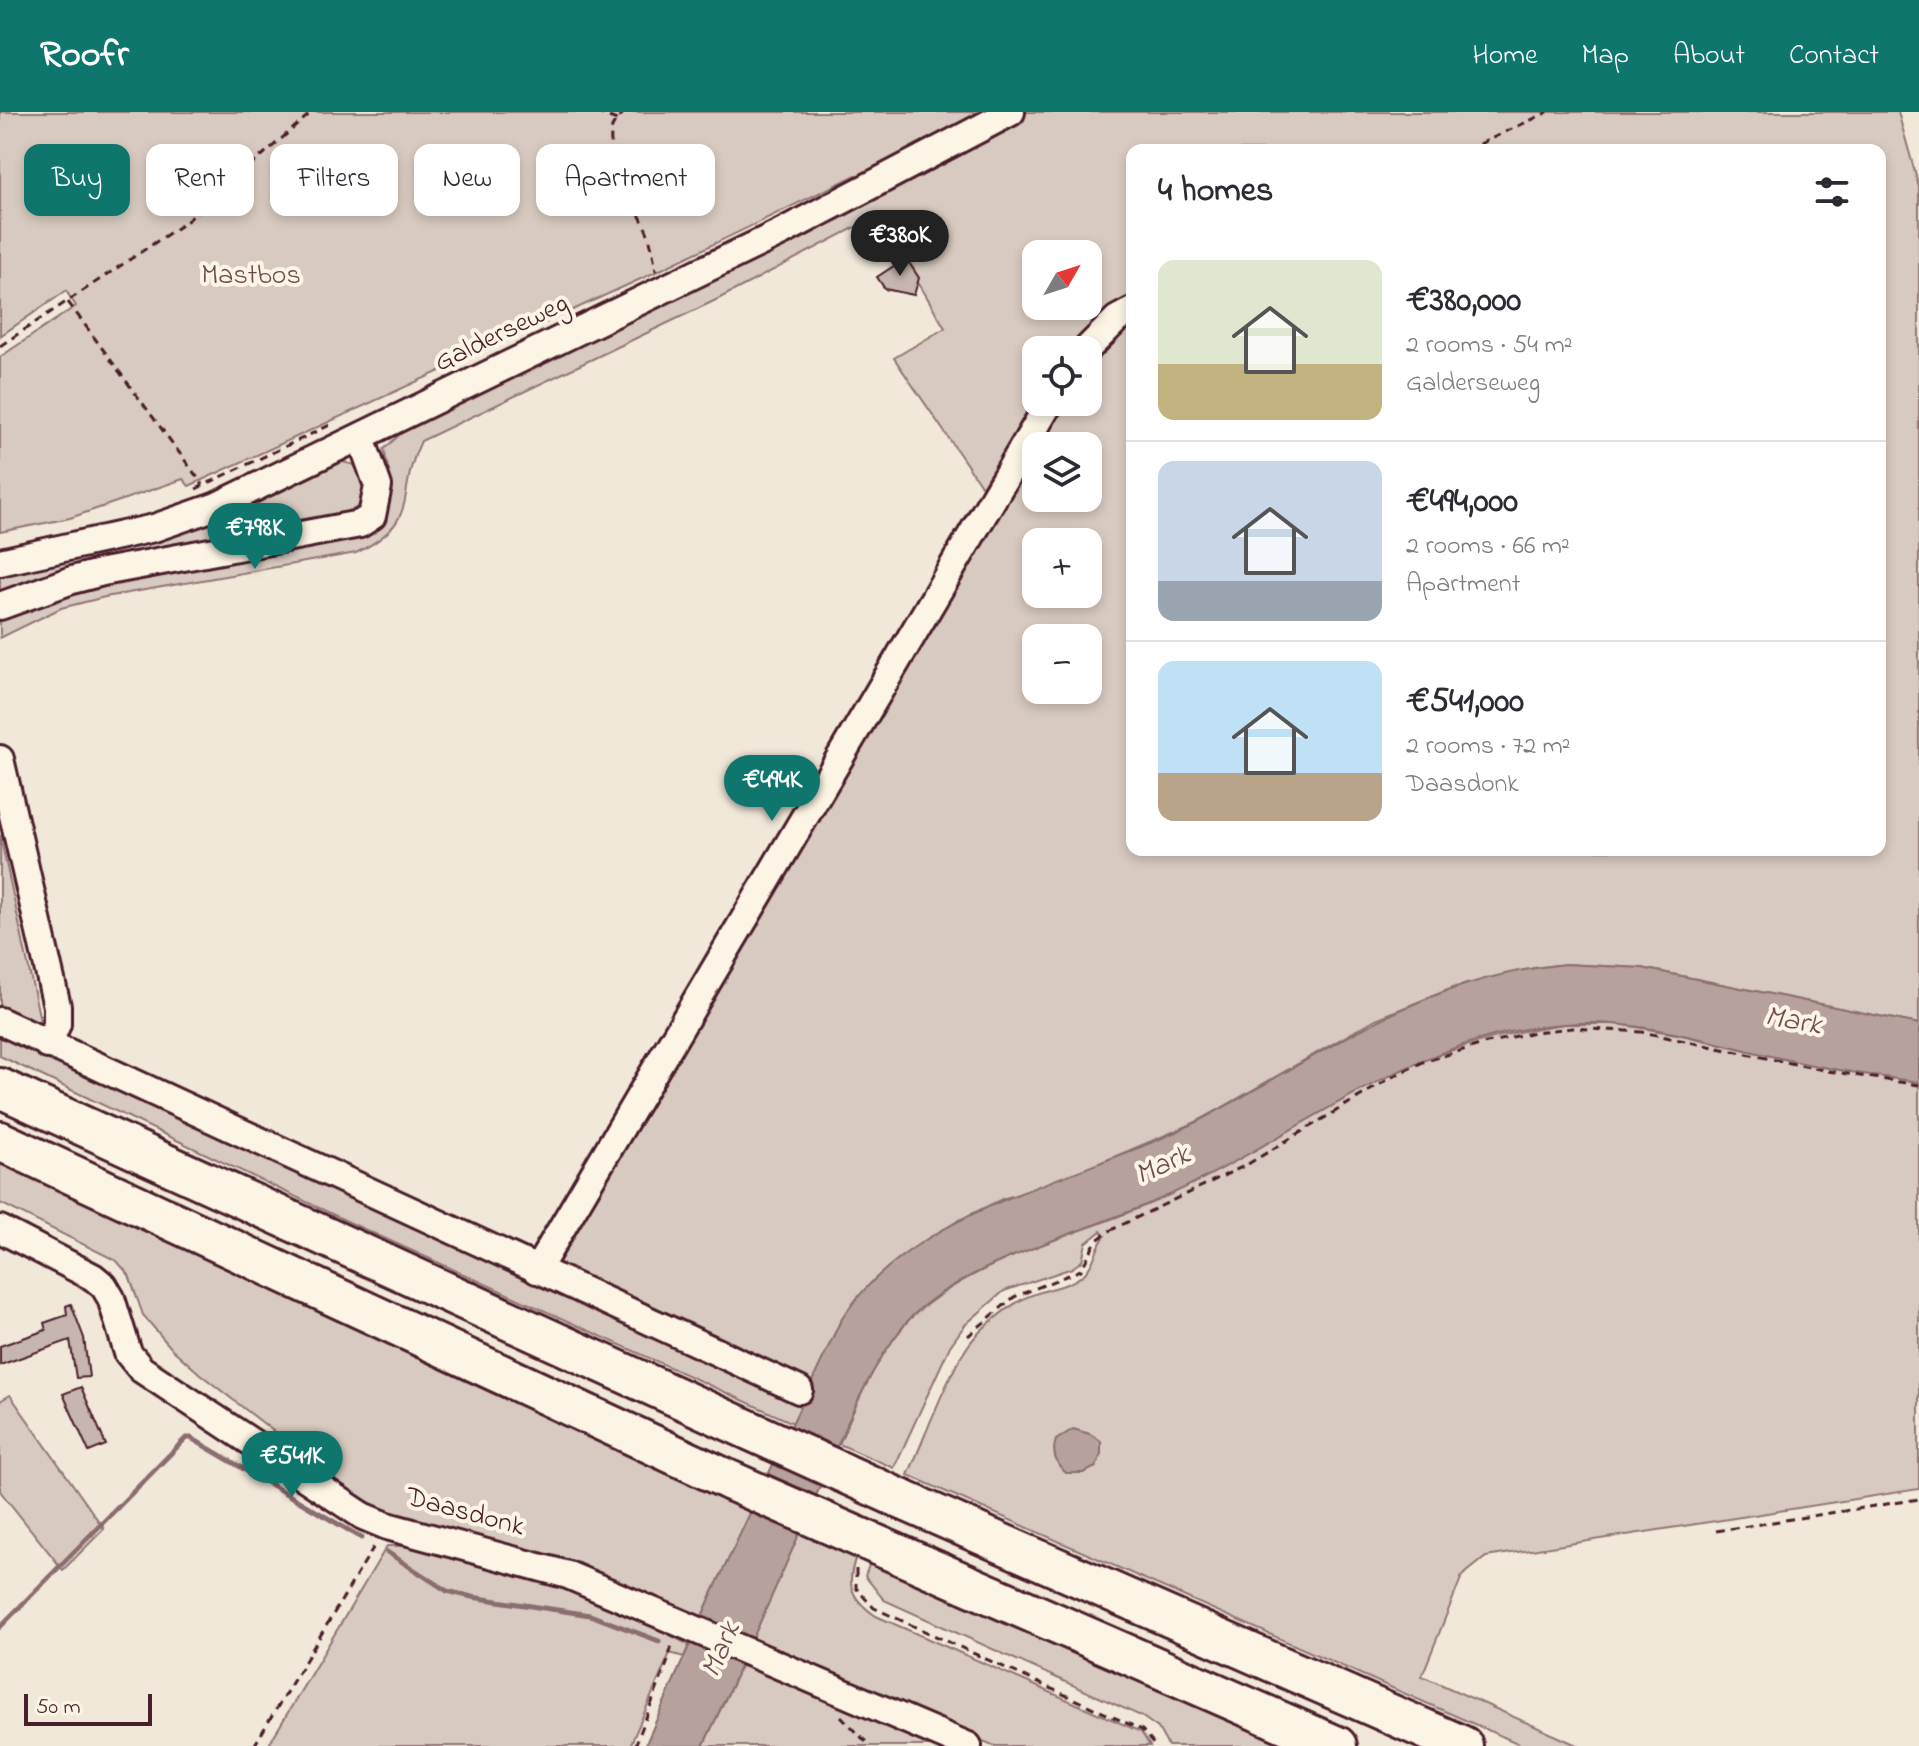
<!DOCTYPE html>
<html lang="en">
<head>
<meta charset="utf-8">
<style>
  :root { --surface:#fff; --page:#f7f7f7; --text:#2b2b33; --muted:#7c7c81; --line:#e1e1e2; --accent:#0f766e }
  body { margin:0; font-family:"Indie Flower",sans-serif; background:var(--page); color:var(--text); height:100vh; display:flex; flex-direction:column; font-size:30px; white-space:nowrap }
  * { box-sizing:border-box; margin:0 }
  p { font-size:26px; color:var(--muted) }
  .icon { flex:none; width:44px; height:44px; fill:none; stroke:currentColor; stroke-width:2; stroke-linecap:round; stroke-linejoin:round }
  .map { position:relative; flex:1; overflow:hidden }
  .panel { position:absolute; left:1126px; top:32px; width:760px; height:712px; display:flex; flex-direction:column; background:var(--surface); border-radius:16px; box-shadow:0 4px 12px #0003 }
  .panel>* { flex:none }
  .guide { position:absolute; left:24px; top:32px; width:760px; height:72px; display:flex; gap:16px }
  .needle { width:52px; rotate:51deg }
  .fabs { position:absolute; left:1022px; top:128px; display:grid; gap:16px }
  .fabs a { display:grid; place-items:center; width:80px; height:80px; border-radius:16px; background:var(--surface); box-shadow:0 4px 12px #0003; font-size:40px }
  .scale { position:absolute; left:24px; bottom:20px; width:128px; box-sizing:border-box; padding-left:8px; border:4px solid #4a1f2b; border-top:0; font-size:22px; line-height:28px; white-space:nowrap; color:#4a1f2b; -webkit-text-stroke:6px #fcf5e5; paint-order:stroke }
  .price { position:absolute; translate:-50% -68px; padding:0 18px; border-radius:28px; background:var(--accent); color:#fff; font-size:26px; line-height:52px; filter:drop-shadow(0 2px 4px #0008) }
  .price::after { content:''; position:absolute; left:50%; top:48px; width:24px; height:18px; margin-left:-12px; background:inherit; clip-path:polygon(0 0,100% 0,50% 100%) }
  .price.selected { background:#222; color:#fff }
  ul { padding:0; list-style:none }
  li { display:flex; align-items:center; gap:24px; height:200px; padding:0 32px }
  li+li { border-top:2px solid var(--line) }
  li span { display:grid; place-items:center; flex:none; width:224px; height:160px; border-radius:16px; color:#555 }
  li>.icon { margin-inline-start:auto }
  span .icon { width:96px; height:96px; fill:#fffc; stroke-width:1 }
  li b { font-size:34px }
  h2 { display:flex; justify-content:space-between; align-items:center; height:96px; padding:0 32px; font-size:34px }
  .chip { padding:0 28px; border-radius:16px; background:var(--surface); box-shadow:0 4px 12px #0003; font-size:28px; line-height:72px }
  .chip.selected { background:var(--accent); color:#fff }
  header { display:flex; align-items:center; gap:48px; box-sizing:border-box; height:112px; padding:0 40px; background:var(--accent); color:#fff }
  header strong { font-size:38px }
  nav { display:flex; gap:44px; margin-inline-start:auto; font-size:28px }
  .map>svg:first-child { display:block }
  .green { fill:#d8cac0; stroke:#917476; stroke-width:2; fill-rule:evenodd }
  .water { fill:#b6a19c; stroke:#8b6d6f; stroke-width:2 }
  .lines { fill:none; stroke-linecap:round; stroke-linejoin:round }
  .stream { stroke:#8b6d6f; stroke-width:5 }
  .building { fill:#c7b6af; stroke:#4a1f2b; stroke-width:2 }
  .minor-casing { stroke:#4a1f2b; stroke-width:32 }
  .highway-casing { stroke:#4a1f2b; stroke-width:44 }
  .path { stroke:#4a1f2b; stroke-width:3; stroke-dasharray:8 6; stroke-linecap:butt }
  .minor { stroke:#fcf5e5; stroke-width:26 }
  .highway { stroke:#fcf5e5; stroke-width:38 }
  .highway-bridge-casing { stroke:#4a1f2b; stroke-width:44; stroke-linecap:butt }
  .highway-bridge { stroke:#fcf5e5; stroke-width:38 }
  .labels { text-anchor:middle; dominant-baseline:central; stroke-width:8; stroke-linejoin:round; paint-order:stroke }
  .park-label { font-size:28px; fill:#6e4a50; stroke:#fcf5e5 }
  .street-label { font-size:28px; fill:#4a1f2b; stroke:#fcf5e5 }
  .water-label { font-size:30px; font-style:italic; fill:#704c53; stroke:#fcf5e5 }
</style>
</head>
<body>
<header>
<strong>Roofr</strong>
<nav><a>Home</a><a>Map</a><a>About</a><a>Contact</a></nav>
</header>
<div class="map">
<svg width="1919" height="1634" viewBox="0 0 1919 1634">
  <rect width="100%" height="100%" fill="#f1e8da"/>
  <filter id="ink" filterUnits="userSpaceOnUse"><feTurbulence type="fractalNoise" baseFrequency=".0125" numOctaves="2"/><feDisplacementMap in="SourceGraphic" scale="16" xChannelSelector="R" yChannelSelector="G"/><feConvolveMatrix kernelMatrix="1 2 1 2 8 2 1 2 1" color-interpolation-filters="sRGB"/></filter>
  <g filter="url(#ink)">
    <g class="green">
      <path d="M0 0H1898L1919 75V912L1642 856 1565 852 1534 856 1455 875 1376 907 1199 1009 1045 1074 1002 1087 959 1108 906 1143 858 1186 840 1210 811 1274 553 1157 1058 290H1088V250L1132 206V738H1880V38H1132V185L1103 204 1072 238H1036V289L992 367 989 363 982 375 894 246 945 216 921 175 873 106 718 187 421 329C394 384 424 407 356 441L105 485 61 496 0 526V502L55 477 350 422 387 388 390 367 384 337 410 313 870 86 856 63 658 159 189 374 183 367 70 406 0 420V245L76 194 66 179 0 224ZM1036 142H1088V194H1036ZM1036 334H1088V386H1036ZM1036 430H1088V482H1036ZM1036 526H1088V578H1036Z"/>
      <polygon points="335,348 359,354 366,375 364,390 344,404 0,489 0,460"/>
      <polygon points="0,723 41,913 0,894"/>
      <path d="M1565 912H1618L1677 922 1784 947 1919 970V1377L1486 1445 1462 1464 1422 1564 1579 1634H1524L908 1363C925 1326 950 1253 975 1225 986 1212 1008 1195 1023 1187 1043 1176 1068 1177 1085 1161 1095 1151 1096 1135 1105 1124L1101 1119 1086 1131 1082 1149 1072 1156 1004 1179 965 1213 950 1234 894 1356 839 1332C856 1292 883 1230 915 1202 984 1142 1081 1124 1162 1086 1239 1050 1309 1000 1386 965 1443 938 1503 920 1565 912Z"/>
      <polygon points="0,920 364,1092 803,1291 793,1311 355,1113 0,944"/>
      <polygon points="0,1040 756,1389 699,1511 412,1408 376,1394 350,1379 200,1262 172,1237 143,1203 129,1163 117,1149 0,1091"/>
      <polygon points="10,1283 104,1417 63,1458 0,1379 0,1289"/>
      <path d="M804 1411 859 1436C847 1467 845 1483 876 1504L1141 1620 1150 1634H995L750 1532Z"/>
      <polygon points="387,1434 428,1434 605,1488 689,1533 684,1545 670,1541 630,1634 268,1634"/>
      <polygon points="873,1442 1310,1634 1168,1634 1158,1616 1141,1604 884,1488 865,1464"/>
      <polygon points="741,1554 789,1566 942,1634 703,1634"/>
    </g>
    <g class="water">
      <path d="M1565 852 1642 856 1919 912V970C1873 964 1826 957 1780 946 1709 930 1638 906 1564 912 1411 923 1293 1029 1158 1088 1089 1118 952 1155 906 1211 867 1258 843 1321 819 1377 781 1463 744 1549 703 1634H645L711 1484 840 1210C911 1094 1086 1068 1200 1008 1325 942 1417 867 1565 852Z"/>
      <path d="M1073 1317 1090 1322 1101 1329V1342L1096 1355 1083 1361H1066C1056 1352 1051 1342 1056 1328Z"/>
    </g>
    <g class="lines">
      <g class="stream">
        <polyline points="387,1440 447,1479 472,1485 590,1503 659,1529"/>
        <polyline points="0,1515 186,1326 191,1326 362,1426"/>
      </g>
    </g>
    <g class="building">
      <polygon points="906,146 919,166 914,183 885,177 877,165"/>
      <polygon points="71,1192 84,1226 89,1265 76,1266 70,1228 0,1253 0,1234 46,1218 44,1211 67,1203 66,1194"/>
      <polygon points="81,1275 106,1333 89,1340 63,1282"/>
    </g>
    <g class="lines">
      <g class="minor-casing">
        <g id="minor">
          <polyline points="1086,238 1117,207 1132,199"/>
          <polyline points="0,450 154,416 217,394 784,119 1011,0"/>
          <polyline points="0,494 72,468 103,460 360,412 372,404 378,374 361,326"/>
          <polyline points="0,647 57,894 57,912 48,933"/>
          <polyline points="0,909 799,1278"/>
          <polyline points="0,1117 93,1165 104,1174 111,1186 128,1241 141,1257 363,1404 387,1414 568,1463 968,1634"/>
          <polyline points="537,1158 1050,290"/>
        </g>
      </g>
      <g class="highway-casing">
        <g id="highway">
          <polyline points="0,976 751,1319"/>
          <polyline points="0,1029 731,1369"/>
          <polyline points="903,1388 1463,1634"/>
          <polyline points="884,1436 1337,1634"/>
        </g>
      </g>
      <g class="path">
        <polyline points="596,0 617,8"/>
        <path d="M624 0C619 6 611 12 611 21 608 53 637 93 648 122 652 134 654 147 656 159"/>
        <polyline points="1467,38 1548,0"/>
        <polyline points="68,190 203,373"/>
        <polyline points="0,234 186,110 312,0"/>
        <polyline points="196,377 330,313"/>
        <polyline points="968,1224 1014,1185 1081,1158 1096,1129 1109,1119 1248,1052 1394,964 1423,950 1483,932 1534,920 1573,916 1642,920 1828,959 1919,973"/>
        <polyline points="1716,1419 1919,1387"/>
        <polyline points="856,1457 856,1476 874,1496 1142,1618 1155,1634"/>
        <polyline points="841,1604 870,1634"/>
        <polyline points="254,1634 376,1431"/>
        <polyline points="635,1634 668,1549 672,1532"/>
      </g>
      <use href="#minor" class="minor"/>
      <use href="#highway" class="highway"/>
      <g class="highway-bridge-casing">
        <g id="highway-bridge">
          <polyline points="751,1319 903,1388"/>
          <polyline points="731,1369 884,1436"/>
        </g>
      </g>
      <use href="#highway-bridge" class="highway-bridge"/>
    </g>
  </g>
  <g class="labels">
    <g class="park-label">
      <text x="251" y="164">Mastbos</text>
    </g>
    <g class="street-label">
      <text transform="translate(502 222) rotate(-26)">Galderseweg</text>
      <text transform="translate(465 1401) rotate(15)">Daasdonk</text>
    </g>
    <g class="water-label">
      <text transform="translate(1793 910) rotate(10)">Mark</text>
      <text transform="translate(1163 1054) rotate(-25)">Mark</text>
      <text transform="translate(722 1538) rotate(-67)">Mark</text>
    </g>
  </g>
</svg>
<div class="fabs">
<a><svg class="needle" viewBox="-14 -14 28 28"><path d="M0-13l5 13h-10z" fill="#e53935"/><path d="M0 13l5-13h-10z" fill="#7c7c81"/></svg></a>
<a><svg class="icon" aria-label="locate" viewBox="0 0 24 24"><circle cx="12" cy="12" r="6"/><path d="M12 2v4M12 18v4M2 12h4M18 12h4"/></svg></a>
<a><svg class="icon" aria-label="layers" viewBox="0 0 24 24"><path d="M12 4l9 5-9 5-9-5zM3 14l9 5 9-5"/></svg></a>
<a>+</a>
<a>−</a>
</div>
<div class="scale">50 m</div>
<b class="price selected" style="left:900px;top:166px">€380K</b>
<b class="price" style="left:255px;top:459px">€798K</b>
<b class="price" style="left:772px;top:711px">€494K</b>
<b class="price" style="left:292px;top:1387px">€541K</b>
<div class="guide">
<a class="chip selected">Buy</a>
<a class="chip">Rent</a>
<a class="chip">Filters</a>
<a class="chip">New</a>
<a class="chip">Apartment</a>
</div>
<section class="panel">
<h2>4 homes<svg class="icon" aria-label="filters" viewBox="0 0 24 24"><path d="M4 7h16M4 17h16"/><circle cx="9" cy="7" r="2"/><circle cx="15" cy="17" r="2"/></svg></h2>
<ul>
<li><span style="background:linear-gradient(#dfe7d0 65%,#c2b280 0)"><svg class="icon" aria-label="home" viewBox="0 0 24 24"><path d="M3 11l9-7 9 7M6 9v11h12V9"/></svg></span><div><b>€380,000</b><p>2 rooms · 54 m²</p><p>Galderseweg</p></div></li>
<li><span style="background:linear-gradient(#c9d6e8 75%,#9aa5b1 0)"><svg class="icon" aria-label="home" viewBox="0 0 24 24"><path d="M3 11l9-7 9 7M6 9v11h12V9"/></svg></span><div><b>€494,000</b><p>2 rooms · 66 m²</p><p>Apartment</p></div></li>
<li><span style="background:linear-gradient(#bfe0f5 70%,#b9a48a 0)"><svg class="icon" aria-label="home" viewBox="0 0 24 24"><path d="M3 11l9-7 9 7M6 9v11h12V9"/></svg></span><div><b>€541,000</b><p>2 rooms · 72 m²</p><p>Daasdonk</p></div></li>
</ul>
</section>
</div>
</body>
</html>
